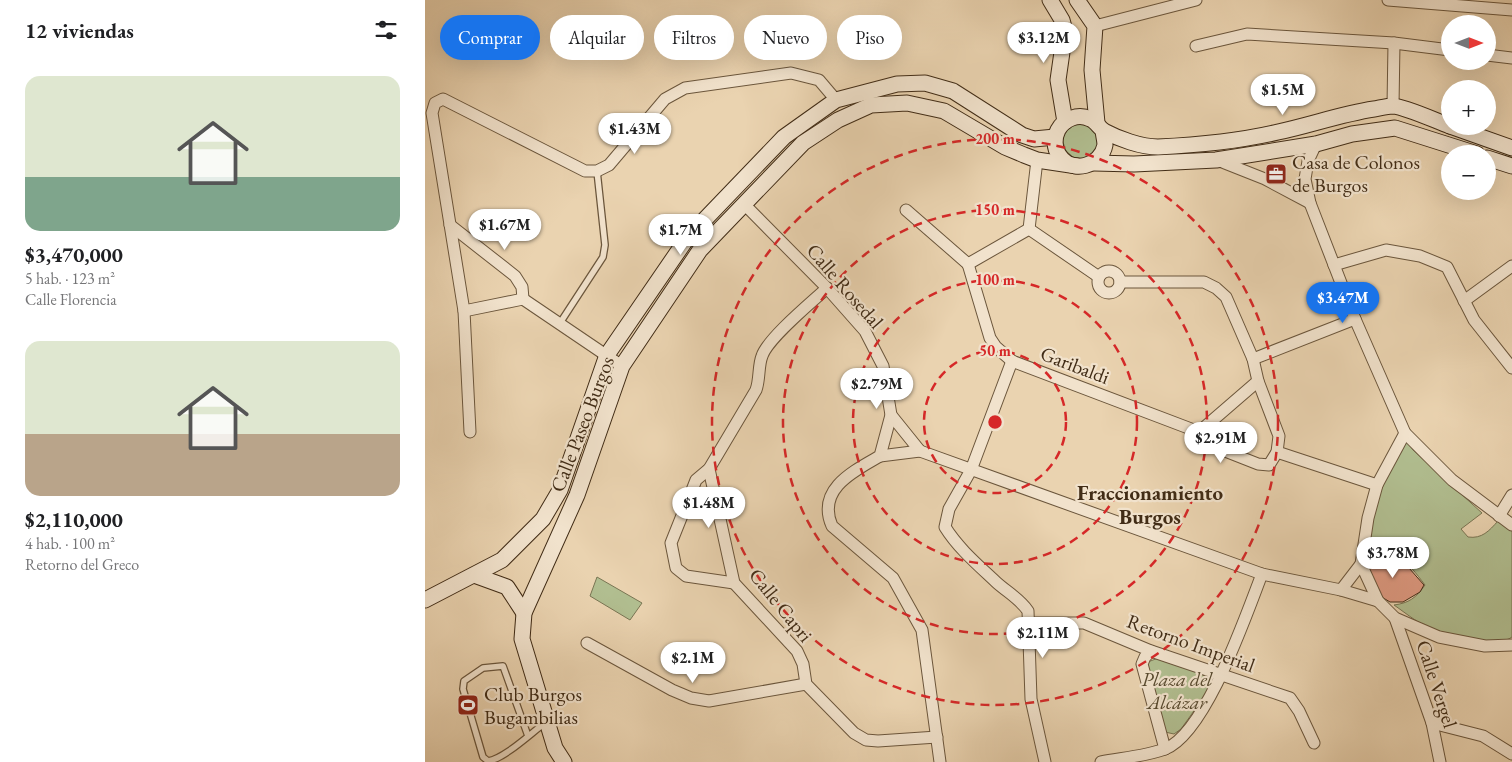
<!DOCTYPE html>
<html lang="es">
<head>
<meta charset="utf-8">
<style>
  :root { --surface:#fff; --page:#f2f2f2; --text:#202124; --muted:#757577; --accent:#1a73e8 }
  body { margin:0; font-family:"EB Garamond",serif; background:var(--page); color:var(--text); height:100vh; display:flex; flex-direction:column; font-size:19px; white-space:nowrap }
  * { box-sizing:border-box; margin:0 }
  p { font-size:16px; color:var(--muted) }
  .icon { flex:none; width:28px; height:28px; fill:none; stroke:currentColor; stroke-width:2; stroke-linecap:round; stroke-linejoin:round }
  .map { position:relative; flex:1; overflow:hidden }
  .side { display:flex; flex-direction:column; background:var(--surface); width:425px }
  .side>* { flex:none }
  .hud { position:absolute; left:15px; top:15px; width:475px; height:45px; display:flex; gap:10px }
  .needle { width:32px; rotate:90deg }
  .tools { position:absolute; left:1016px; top:15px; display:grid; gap:10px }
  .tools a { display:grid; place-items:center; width:55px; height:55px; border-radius:50%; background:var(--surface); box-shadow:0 5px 20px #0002; font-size:25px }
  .price { position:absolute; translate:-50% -42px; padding:0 11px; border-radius:18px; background:#fff; color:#222; font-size:16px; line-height:32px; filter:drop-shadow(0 1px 2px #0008) }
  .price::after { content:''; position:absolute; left:50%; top:30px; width:15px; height:11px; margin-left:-8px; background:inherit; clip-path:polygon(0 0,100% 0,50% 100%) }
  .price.active { background:var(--accent); color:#fff }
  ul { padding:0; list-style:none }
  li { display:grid; align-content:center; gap:10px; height:265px; padding:0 25px }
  li span { display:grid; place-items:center; height:155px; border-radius:15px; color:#555 }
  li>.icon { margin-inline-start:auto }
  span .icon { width:90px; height:90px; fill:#fffc; stroke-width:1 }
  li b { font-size:21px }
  h2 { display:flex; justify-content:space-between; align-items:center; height:60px; padding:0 25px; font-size:21px }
  .tag { padding:0 18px; border-radius:22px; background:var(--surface); box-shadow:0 5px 20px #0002; font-size:18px; line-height:45px }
  .tag.active { background:var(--accent); color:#fff }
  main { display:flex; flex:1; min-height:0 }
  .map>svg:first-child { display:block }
  .green { fill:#b1be90; stroke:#797553 }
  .building { fill:#e09a82; stroke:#412c16 }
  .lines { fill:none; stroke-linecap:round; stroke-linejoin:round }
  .lane-casing { stroke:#6b563c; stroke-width:8 }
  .street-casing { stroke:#6b563c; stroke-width:13 }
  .secondary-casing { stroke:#412c16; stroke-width:17 }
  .lane { stroke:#f1e2cc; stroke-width:5.5 }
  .street { stroke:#f1e2cc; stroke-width:11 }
  .secondary { stroke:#f1e2cc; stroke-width:15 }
  .ring { fill:none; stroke:#d62828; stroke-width:2.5; stroke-dasharray:9 6 }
  .labels { text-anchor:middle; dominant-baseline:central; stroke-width:4.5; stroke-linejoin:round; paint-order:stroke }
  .poi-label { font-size:20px; fill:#412c16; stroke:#f1e2cc; text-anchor:start }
  .street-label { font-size:20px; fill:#412c16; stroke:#f1e2cc }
  .park-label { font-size:20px; font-style:italic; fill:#57492e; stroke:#f1e2cc }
  .neighbourhood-label { font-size:21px; font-weight:bold; fill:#412c16; stroke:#f1e2cc }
  .centre { fill:#d62828; stroke:#f1e2cc; stroke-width:2.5 }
  .ring-label { font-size:15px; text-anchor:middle; font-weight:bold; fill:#d62828; stroke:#f1e2cc; stroke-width:4.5; stroke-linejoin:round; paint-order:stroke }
</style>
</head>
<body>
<main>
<section class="side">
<h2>12 viviendas<svg class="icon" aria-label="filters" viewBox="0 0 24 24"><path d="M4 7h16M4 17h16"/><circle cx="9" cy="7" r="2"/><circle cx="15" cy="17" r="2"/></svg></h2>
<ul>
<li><span style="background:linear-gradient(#dfe7d0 65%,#7fa58c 0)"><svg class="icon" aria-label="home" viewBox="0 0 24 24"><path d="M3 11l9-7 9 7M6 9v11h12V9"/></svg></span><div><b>$3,470,000</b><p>5 hab. · 123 m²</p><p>Calle Florencia</p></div></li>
<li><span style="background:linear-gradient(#dfe7d0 60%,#b9a48a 0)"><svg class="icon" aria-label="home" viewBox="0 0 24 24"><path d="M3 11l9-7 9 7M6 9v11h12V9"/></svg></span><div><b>$2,110,000</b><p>4 hab. · 100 m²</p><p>Retorno del Greco</p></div></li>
</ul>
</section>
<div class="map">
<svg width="1087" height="762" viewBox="0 0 1087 762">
  <rect width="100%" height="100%" fill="#ead3b0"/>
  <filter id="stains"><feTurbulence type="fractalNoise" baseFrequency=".004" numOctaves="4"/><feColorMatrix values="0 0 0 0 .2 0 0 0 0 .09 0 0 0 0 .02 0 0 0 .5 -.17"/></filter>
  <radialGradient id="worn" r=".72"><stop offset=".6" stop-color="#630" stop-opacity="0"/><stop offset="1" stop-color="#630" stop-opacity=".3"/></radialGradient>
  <g class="green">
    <polygon points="658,122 675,133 672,151 662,158 649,158 641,151 637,139 645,125"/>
    <path d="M981 440 988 450 1057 513 1036 529 1043 537C1057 539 1064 531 1073 521L1087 528V637C1073 648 1029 637 1012 631 996 626 982 614 969 605 984 603 991 598 1000 585 981 560 973 549 939 559V549L958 483Z"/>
    <polygon points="172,577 217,603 205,620 165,596"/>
    <polygon points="733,658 775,673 785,680 786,687 756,729 749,734 740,732 720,667 723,662"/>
  </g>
  <polygon class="building" points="959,555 973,558 984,568 999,585 995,592 978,602 965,602 955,596 940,563 944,559"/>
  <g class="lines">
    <g class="lane-casing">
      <g id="lane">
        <polyline points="135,323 178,257 180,245 172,171"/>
        <path d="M103 736 78 666 58 668 39 681 38 689 58 757 63 761C79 759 106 733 120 723"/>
      </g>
    </g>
    <g class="street-casing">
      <g id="street">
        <polyline points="963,0 1087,10"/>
        <polyline points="670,26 771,0"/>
        <polyline points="771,46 822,34 969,43 1025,50"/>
        <polyline points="1062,55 1087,58"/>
        <polyline points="968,106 969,43"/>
        <polyline points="891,144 883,161 880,179 885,203 930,319 980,433 1027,480 1087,525"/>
        <polyline points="792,160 840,179 885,203"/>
        <path d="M320 205 402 288 440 331 458 366 466 415 455 456C429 471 391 489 407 526L468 578 497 630 515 762"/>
        <polyline points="481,210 543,264"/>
        <polyline points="25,225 90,276 97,287 98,299"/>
        <polyline points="604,229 674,277"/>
        <polyline points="604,229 612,160"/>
        <polyline points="543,264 565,338 571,347 587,361 774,432"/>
        <polyline points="543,264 604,229"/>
        <polyline points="909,265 961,250 995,256 1022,267 1049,320 1087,368"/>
        <circle cx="684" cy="282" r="11"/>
        <polyline points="695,282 779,282 791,288 801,297 828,359 833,381 854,436 852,452 844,465 833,464 777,442 774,432"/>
        <polyline points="1039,301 1087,266"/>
        <polyline points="39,311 98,299 197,366"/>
        <polyline points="828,359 930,319"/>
        <path d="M587 361 546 470 524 509 520 527C533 548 553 565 571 582 582 592 595 599 603 611L606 699 620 762"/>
        <polyline points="466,415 495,451"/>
        <polyline points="45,432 39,311 7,113 10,103 18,99 160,171 172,171 184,165 240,99 260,88 366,73 394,80 411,100"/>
        <polyline points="774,432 833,381"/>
        <polyline points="980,433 952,485 943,518 936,564 953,601 970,618 1014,637 1060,646 1087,645"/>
        <polyline points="852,452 952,485"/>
        <polyline points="455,456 495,451 837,574 916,590 953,601"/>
        <polyline points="284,469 309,583 372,651 378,664 381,684 429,733 441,740 453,741 512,737"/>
        <polyline points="1074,516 1087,495"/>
        <path d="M309 583 261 576 251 568 246 543 260 508 271 480 284 469 331 390C335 379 333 366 337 356 343 338 387 302 402 288"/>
        <polyline points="916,590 936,564"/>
        <polyline points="970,618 1007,723 1015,762"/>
        <polyline points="604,623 659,623 726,651 865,698 874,711 889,743"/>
        <polyline points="162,643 247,690 266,698 284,701 381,684"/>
        <polyline points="726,651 720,657 717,664 740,749"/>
        <polyline points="1007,723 1058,736 1087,754"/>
        <path d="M676 762C697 758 721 756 740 749 781 733 821 615 837 574"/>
      </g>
    </g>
    <g class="secondary-casing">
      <g id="secondary">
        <polyline points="625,0 637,20 640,31 633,80 640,122"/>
        <polyline points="652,0 670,26 667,70 672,123"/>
        <polyline points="1025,126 1087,148"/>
        <path d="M678 130C678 134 680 140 680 145 676 166 647 175 634 155 629 148 629 138 633 130 639 119 653 113 665 119 671 121 674 128 679 131 694 139 716 147 733 147 773 145 815 141 853 132 886 125 916 114 949 109 955 108 962 106 968 106 981 107 1011 121 1025 126"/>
        <polyline points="1062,158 1087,166"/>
        <polyline points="669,163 709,164 791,160 891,144 927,134 970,128 1052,154"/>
        <polyline points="49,575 82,587 99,613"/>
        <polyline points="0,600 77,560 118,519 135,490 182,355 263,237 359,137 411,100 472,84 500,83 528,91 597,135 609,139 630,137"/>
        <polyline points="139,762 130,748 97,639 99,613 152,495 197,366 275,250 378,143 413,120 446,105 482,103 519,111 580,147 599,155 612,160 652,166"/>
      </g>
    </g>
    <use href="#lane" class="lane"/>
    <use href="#street" class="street"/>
    <use href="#secondary" class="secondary"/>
  </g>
  <g class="ring">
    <circle cx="570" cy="422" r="71"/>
    <circle cx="570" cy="422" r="142"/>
    <circle cx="570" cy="422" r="212"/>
    <circle cx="570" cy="422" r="283"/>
  </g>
  <defs>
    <g id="office-square" transform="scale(1.125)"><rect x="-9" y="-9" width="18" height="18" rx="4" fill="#8f2418" stroke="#f1e2cc"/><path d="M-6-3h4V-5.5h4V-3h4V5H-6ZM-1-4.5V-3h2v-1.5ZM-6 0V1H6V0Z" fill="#fff"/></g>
    <g id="stadium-square" transform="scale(1.125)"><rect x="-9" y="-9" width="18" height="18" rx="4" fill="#8f2418" stroke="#f1e2cc"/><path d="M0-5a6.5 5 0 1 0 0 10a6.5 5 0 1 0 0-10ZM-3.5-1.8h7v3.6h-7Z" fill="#fff"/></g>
  </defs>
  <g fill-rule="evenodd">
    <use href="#office-square" x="851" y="174"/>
    <use href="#stadium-square" x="43" y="705"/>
  </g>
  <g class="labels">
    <g class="poi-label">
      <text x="867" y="162">Casa de Colonos<tspan x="867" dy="23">de Burgos</tspan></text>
      <text x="59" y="694">Club Burgos<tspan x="59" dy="23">Bugambilias</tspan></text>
    </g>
    <g class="street-label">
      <text transform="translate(420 286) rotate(49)">Calle Rosedal</text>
      <text transform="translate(650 365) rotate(21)">Garibaldi</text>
      <text transform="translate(157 424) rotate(-69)">Calle Paseo Burgos</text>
      <text transform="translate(356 605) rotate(51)">Calle Capri</text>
      <text transform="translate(766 643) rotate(20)">Retorno Imperial</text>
      <text transform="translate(1012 684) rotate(72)">Calle Vergel</text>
    </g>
    <g class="park-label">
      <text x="752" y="679">Plaza del<tspan x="752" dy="23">Alcázar</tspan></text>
    </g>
    <g class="neighbourhood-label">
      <text x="725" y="492">Fraccionamiento<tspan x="725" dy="24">Burgos</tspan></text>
    </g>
  </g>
  <circle cx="570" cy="422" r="8" class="centre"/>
  <g class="ring-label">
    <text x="570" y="144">200 m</text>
    <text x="570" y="215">150 m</text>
    <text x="570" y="285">100 m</text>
    <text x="570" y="356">50 m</text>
  </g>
  <rect width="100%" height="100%" filter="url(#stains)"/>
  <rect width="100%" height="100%" fill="url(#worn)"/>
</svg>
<div class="tools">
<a><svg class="needle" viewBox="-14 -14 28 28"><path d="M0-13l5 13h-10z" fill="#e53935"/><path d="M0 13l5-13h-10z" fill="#757577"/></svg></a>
<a>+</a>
<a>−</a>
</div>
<b class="price" style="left:619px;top:64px">$3.12M</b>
<b class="price" style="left:858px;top:116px">$1.5M</b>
<b class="price" style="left:210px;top:155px">$1.43M</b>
<b class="price" style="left:80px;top:251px">$1.67M</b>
<b class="price" style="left:256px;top:256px">$1.7M</b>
<b class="price active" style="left:918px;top:324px">$3.47M</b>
<b class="price" style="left:452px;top:410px">$2.79M</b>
<b class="price" style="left:796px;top:464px">$2.91M</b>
<b class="price" style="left:284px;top:529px">$1.48M</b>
<b class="price" style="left:968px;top:579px">$3.78M</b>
<b class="price" style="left:618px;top:659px">$2.11M</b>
<b class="price" style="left:268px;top:684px">$2.1M</b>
<div class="hud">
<a class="tag active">Comprar</a>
<a class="tag">Alquilar</a>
<a class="tag">Filtros</a>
<a class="tag">Nuevo</a>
<a class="tag">Piso</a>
</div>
</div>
</main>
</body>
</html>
